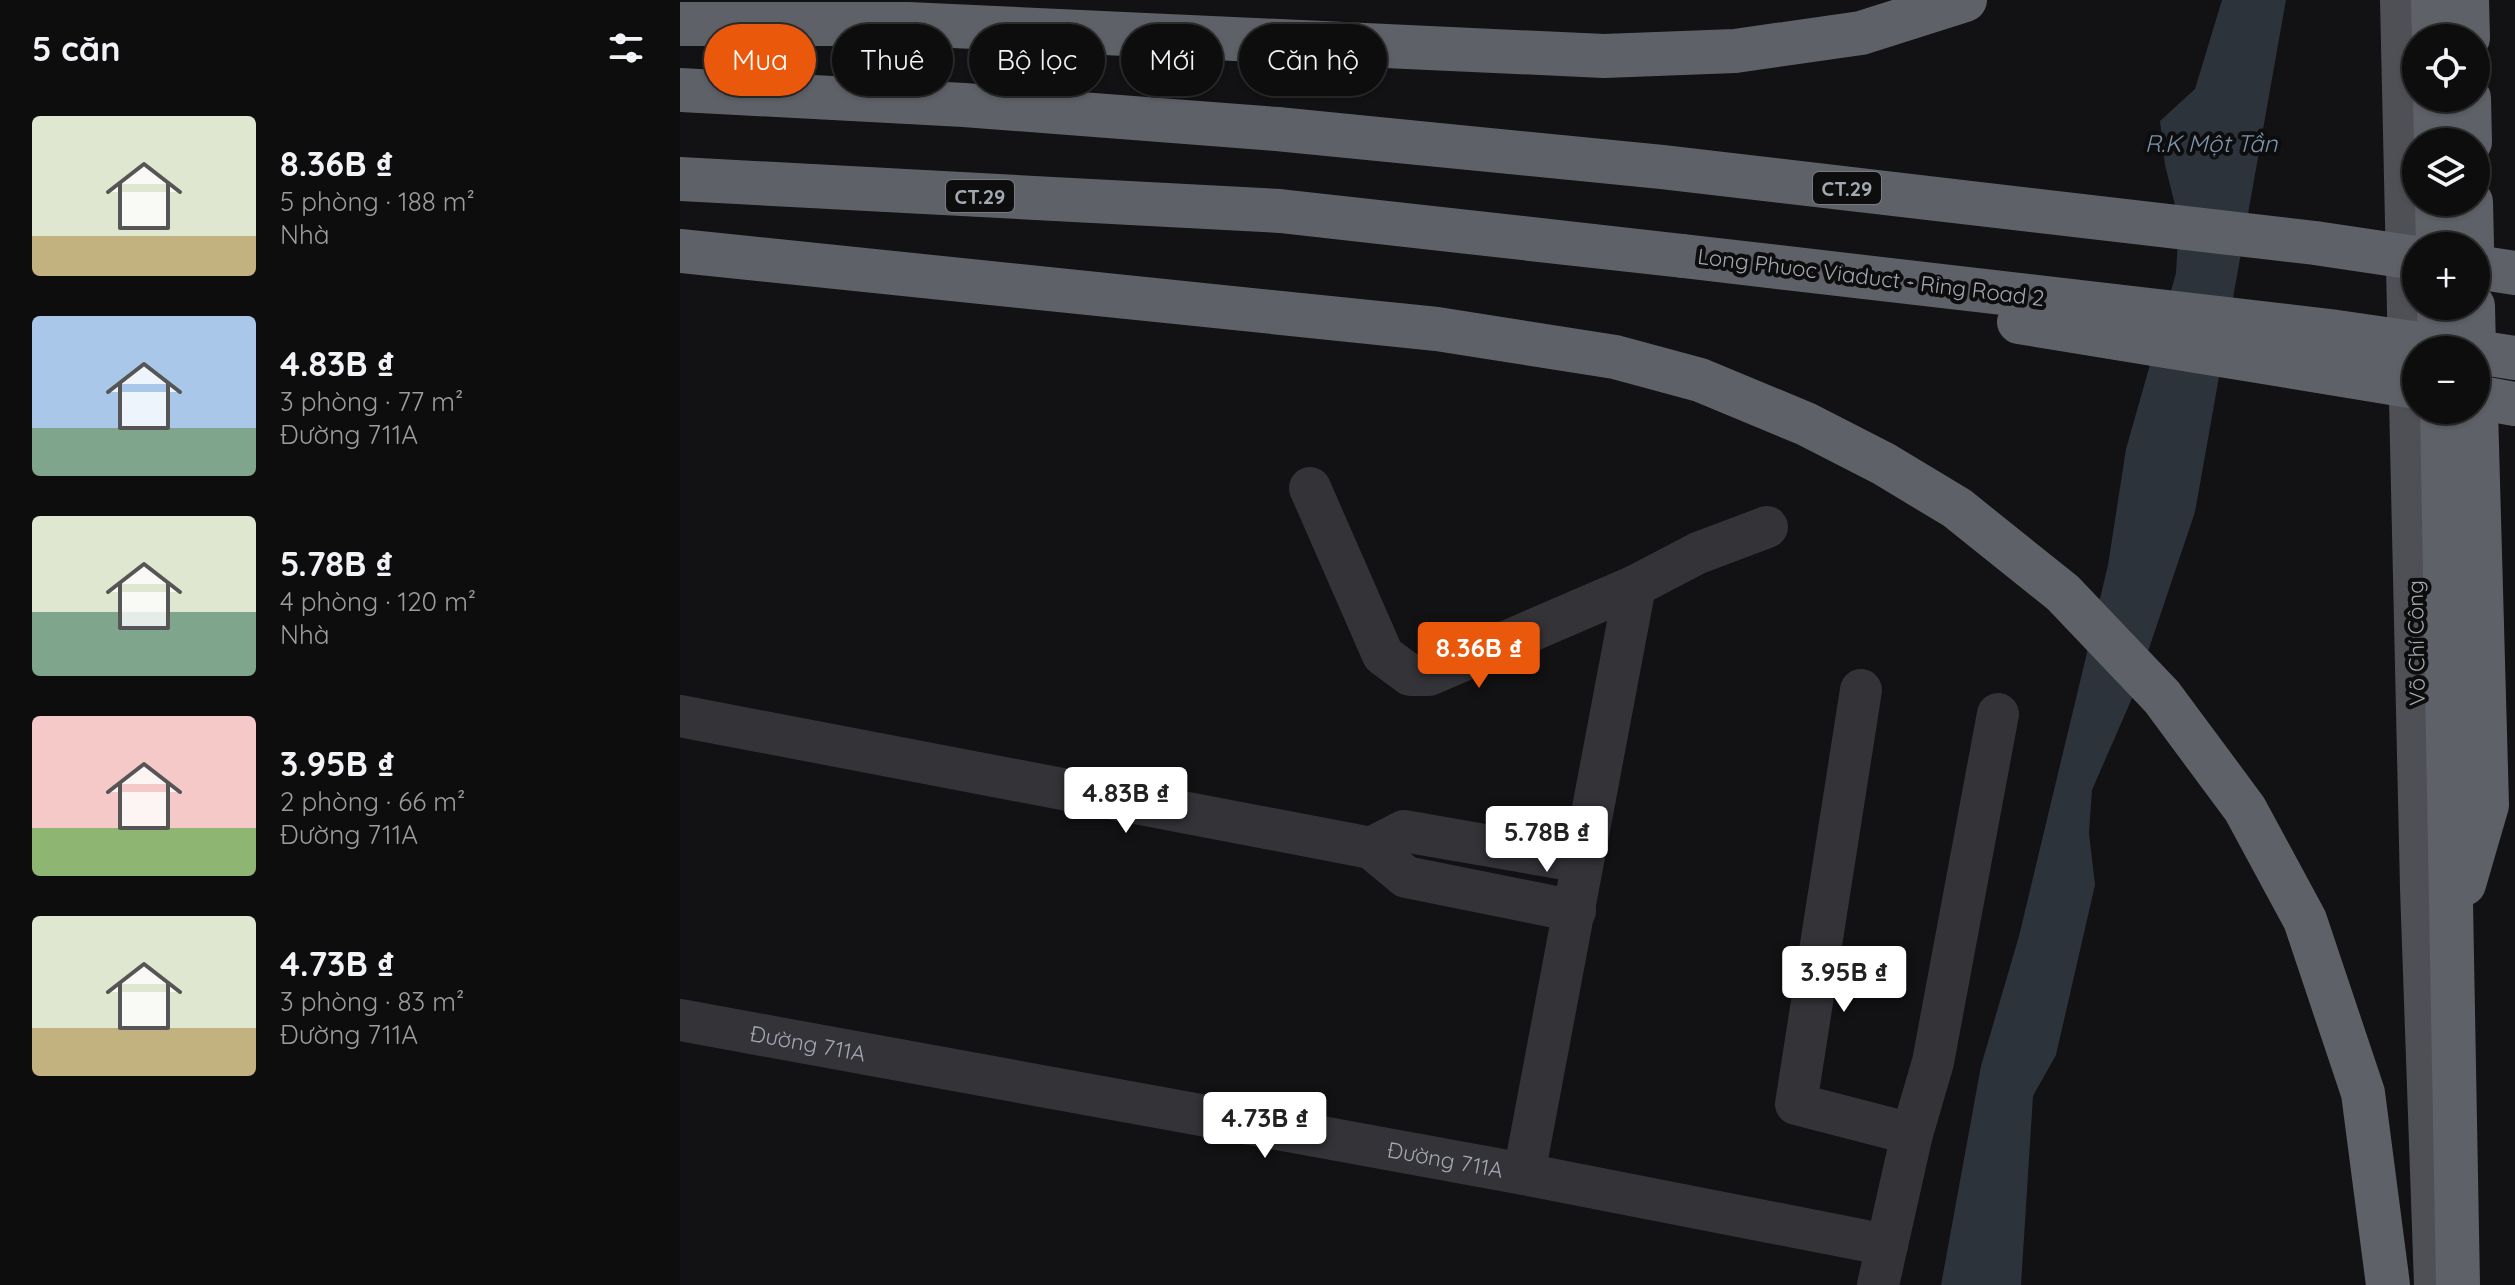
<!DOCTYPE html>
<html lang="vi">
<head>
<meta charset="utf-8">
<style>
  :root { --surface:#0e0d0e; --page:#1c1b1c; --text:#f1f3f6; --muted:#9b9c9e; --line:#2e2d2e; --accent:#ea580c }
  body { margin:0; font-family:Quicksand,sans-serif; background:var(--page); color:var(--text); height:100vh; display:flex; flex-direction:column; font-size:30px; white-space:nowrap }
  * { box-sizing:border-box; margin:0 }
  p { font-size:26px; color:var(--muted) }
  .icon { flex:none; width:44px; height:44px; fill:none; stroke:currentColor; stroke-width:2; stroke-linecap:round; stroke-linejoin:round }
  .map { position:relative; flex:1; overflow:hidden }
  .panel { display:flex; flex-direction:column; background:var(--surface); width:680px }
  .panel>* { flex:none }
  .banner { position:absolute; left:24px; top:24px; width:760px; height:72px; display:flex; gap:16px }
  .buttons { position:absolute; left:1722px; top:24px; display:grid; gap:16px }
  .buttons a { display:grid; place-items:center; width:88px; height:88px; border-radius:50%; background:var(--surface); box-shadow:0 2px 6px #0004,0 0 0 2px var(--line); font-size:40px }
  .price { position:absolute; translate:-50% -68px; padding:0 18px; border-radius:8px; background:#fff; color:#222; font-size:26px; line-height:52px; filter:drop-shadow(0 2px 4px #0008) }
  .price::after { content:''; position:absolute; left:50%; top:48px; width:24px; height:18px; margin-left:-12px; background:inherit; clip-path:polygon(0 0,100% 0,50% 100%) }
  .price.active { background:var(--accent); color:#fff }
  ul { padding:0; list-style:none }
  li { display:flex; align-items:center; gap:24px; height:200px; padding:0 32px }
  li span { display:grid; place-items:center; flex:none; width:224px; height:160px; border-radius:8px; color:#555 }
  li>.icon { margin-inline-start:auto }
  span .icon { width:96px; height:96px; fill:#fffc; stroke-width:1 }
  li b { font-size:34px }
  h2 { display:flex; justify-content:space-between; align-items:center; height:96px; padding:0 32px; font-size:34px }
  .pill { padding:0 28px; border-radius:36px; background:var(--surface); box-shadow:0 2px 6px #0004,0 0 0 2px var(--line); font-size:28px; line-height:72px }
  .pill.active { background:var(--accent); color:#fff }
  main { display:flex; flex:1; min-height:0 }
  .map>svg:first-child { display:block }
  .water { fill:#2c333a }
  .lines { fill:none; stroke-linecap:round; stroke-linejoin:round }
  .minor { stroke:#333338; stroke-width:42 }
  .major { stroke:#4f5056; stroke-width:44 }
  .highway { stroke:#5f6168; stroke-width:44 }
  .highway-bridge { stroke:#5f6168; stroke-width:44 }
  .labels { text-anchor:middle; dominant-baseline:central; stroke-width:8; stroke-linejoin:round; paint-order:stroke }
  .shield { fill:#0d0d0e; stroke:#777a81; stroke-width:2 }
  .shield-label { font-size:20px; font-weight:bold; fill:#a4a8b2 }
  .street-label { font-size:22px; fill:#a4a8b2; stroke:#0d0d0e }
  .water-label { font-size:24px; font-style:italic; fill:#7d94ac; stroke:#0d0d0e }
</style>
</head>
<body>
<main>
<section class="panel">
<h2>5 căn<svg class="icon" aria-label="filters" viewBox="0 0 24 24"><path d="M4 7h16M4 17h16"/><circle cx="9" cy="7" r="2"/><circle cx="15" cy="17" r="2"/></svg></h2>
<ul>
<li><span style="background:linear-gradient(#dfe7d0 75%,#c2b280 0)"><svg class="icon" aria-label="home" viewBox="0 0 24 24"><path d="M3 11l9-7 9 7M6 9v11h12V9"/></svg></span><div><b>8.36B ₫</b><p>5 phòng · 188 m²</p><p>Nhà</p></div></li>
<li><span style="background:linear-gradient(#a9c7e8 70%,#7fa58c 0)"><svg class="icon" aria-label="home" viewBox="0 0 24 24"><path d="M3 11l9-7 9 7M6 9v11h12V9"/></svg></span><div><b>4.83B ₫</b><p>3 phòng · 77 m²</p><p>Đường 711A</p></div></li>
<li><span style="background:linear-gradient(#dfe7d0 60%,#7fa58c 0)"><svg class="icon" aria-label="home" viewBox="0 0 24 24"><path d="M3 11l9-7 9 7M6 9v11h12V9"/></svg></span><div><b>5.78B ₫</b><p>4 phòng · 120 m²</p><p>Nhà</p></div></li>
<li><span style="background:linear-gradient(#f6c9c9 70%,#8fb573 0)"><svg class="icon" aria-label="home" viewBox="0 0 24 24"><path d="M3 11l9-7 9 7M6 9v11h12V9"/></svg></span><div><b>3.95B ₫</b><p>2 phòng · 66 m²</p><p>Đường 711A</p></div></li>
<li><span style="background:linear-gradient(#dfe7d0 70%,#c2b280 0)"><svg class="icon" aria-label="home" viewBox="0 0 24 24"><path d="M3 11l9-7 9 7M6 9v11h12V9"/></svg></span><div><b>4.73B ₫</b><p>3 phòng · 83 m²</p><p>Đường 711A</p></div></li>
</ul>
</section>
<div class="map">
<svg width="1835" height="1285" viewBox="0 0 1835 1285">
  <rect width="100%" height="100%" fill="#121113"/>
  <polygon class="water" points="1542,0 1606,0 1515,512 1453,696 1412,790 1409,833 1415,885 1376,1055 1353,1096 1341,1285 1261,1285 1301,1066 1339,936 1428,565 1446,449 1496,273 1499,221 1485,165 1480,121 1515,89"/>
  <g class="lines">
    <g class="minor">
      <polyline points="630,488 703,655 730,675 749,675 955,586 1018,553 1087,527"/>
      <polyline points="1181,690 1116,1104 1232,1134 1207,1245"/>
      <polyline points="0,716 691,848 724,831 902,862"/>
      <polyline points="691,848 726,877 895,911"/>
      <path id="s1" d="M0 1020 844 1174 1207 1245 1198 1285"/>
      <polyline points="1232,1134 1253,1062 1318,714"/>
      <polyline points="844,1174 955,586"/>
    </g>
    <polyline class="major" points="1722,0 1742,888 1756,1285"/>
    <g class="highway">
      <polyline points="1753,0 1754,38"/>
      <polyline points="1787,0 1788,38"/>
      <polyline points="0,24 228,24 924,56 1055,51 1181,33 1285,0"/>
      <polyline points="0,90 284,105 597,129"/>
      <polyline points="1755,98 1756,142"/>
      <polyline points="1789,98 1790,142"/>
      <polyline points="0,179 600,211 1003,256"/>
      <polyline points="1757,202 1758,246"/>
      <polyline points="1791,202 1792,246"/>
      <polyline points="0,251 757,329 935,357 1020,380 1126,424 1204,464 1277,508 1383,593 1482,697 1565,809 1625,920 1683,1093 1708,1285"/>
      <polyline points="1796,267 1835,273"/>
      <polyline points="1759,306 1760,350"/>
      <polyline points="1793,306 1794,350"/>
      <polyline points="1796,352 1835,358"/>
      <polyline points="1796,397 1835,404"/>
      <polyline points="1762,410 1778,1285"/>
      <polyline points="1784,884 1807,805 1796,410"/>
    </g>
    <g class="highway-bridge">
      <polyline points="597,129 982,167 1635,243 1736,258"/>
      <polyline points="1003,256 1650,331 1781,350"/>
      <polyline points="1339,322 1736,387"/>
    </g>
  </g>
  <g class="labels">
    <g class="shield">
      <rect x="1133" y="172" width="68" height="32" rx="6"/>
      <rect x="266" y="180" width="68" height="32" rx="6"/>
    </g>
    <g class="shield-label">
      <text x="1167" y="188">CT.29</text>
      <text x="300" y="196">CT.29</text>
    </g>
    <g class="street-label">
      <text transform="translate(1191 277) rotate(7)">Long Phuoc Viaduct - Ring Road 2</text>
      <text transform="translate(1736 643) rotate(-91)">Võ Chí Công</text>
      <text stroke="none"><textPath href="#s1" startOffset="130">Đường 711A</textPath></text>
      <text stroke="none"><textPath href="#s1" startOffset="778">Đường 711A</textPath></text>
    </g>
    <g class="water-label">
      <text x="1531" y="143">R.K Một Tần</text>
    </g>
  </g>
</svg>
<div class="buttons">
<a><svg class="icon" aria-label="locate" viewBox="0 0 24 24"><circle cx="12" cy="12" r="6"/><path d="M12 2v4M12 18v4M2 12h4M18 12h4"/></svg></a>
<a><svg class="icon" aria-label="layers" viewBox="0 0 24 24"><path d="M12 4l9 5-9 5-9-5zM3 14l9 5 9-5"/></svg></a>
<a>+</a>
<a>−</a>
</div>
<b class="price active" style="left:799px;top:690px">8.36B ₫</b>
<b class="price" style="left:446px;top:835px">4.83B ₫</b>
<b class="price" style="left:867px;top:874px">5.78B ₫</b>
<b class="price" style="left:1164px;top:1014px">3.95B ₫</b>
<b class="price" style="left:585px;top:1160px">4.73B ₫</b>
<div class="banner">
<a class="pill active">Mua</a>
<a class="pill">Thuê</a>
<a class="pill">Bộ lọc</a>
<a class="pill">Mới</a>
<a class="pill">Căn hộ</a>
</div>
</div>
</main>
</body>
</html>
